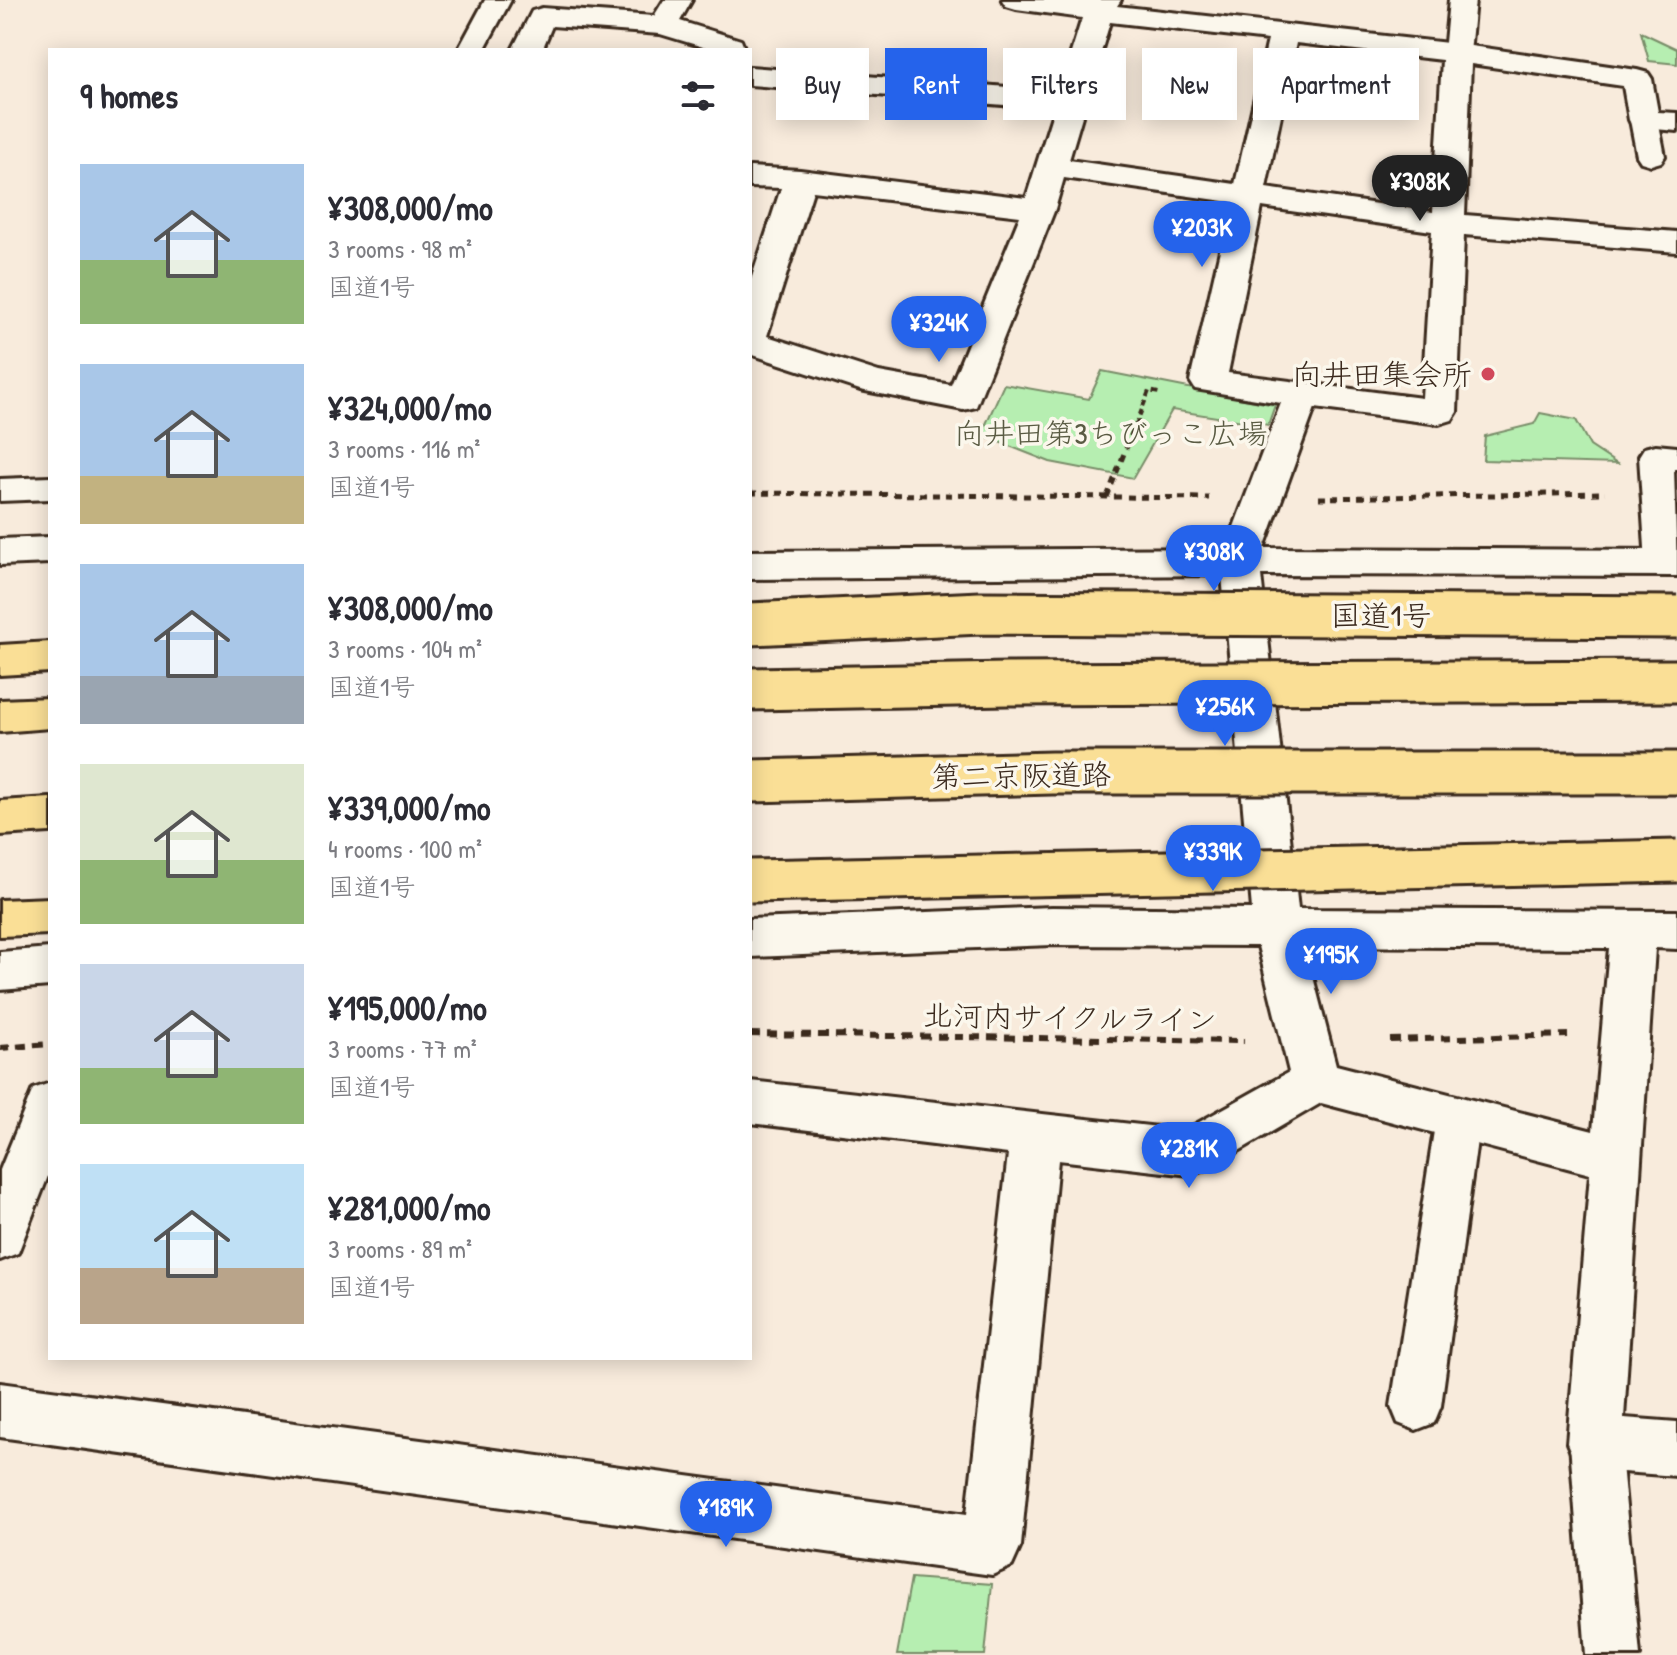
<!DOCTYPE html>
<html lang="en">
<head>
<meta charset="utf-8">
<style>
  :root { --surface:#fff; --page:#f2f2f3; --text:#2b2b33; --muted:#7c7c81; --accent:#2563eb }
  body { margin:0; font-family:"Patrick Hand","Klee One",sans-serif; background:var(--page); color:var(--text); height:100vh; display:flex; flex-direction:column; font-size:30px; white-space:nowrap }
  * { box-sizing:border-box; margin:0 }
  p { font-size:26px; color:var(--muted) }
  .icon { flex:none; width:44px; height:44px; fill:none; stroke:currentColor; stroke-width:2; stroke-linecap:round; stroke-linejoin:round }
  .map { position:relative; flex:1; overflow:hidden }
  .panel { position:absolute; left:48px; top:48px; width:704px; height:1312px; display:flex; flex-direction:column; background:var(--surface); border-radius:0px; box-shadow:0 4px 20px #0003 }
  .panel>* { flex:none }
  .banner { position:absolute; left:776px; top:48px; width:760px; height:72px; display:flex; gap:16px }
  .price { position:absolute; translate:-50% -68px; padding:0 18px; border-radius:28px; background:var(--accent); color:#fff; font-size:26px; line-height:52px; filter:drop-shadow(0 2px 4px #0008) }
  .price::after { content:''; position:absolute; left:50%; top:48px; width:24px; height:18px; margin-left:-12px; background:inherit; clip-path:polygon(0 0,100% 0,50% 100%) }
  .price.active { background:#222; color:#fff }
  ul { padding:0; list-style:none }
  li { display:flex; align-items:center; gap:24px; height:200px; padding:0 32px }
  li span { display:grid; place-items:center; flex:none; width:224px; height:160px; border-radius:0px; color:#555 }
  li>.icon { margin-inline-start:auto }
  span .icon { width:96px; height:96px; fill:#fffc; stroke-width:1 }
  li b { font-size:34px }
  h2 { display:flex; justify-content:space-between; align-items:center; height:96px; padding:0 32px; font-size:34px }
  .pill { padding:0 28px; border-radius:0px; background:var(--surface); box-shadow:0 4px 20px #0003; font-size:28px; line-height:72px }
  .pill.active { background:var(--accent); color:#fff }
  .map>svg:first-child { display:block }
  .green { fill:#b6eeb1; stroke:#788c68; stroke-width:2 }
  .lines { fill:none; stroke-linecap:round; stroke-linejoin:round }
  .service-casing { stroke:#3b2a1e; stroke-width:6 }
  .minor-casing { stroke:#3b2a1e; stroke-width:6 }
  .trunk-casing { stroke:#3b2a1e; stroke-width:6 }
  .motorway-casing { stroke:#3b2a1e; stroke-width:6 }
  .path-far2 { stroke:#3b2a1e; stroke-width:4; stroke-dasharray:6 4; stroke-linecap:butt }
  .path-far1 { stroke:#3b2a1e; stroke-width:5; stroke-dasharray:7 6; stroke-linecap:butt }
  .path { stroke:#3b2a1e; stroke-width:6; stroke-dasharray:10 7; stroke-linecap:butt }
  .service { fill:#fbf7ec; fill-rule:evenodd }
  .minor { fill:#fbf7ec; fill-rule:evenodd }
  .trunk { fill:#fadf96; fill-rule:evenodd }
  .motorway { fill:#fadf96; fill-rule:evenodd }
  .trunk-bridge-casing { stroke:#3b2a1e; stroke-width:47; stroke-linecap:butt }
  .motorway-bridge-casing { stroke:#3b2a1e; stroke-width:47; stroke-linecap:butt }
  .trunk-bridge { stroke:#fadf96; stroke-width:41 }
  .motorway-bridge { stroke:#fadf96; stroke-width:41 }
  .poi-dot { fill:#d1495b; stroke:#fbf7ec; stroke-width:3 }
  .labels { text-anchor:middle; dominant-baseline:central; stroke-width:7; stroke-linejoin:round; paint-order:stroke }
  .poi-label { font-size:30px; fill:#3b2a1e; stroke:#fbf7ec; text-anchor:end }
  .park-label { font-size:30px; fill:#5a5b43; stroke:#fbf7ec }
  .street-label { font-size:30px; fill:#3b2a1e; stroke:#fbf7ec }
</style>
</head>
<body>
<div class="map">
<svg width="1677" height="1655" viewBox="0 0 1677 1655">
  <rect width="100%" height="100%" fill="#f8ebdc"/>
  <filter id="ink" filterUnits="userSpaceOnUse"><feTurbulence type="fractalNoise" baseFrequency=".0125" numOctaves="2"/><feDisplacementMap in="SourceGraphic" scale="16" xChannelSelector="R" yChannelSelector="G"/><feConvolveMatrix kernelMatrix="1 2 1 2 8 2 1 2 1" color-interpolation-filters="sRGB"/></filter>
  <g filter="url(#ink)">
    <g class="green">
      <polygon points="1641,32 1677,49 1677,64 1649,61"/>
      <polygon points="1102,371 1275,405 1268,425 1172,410 1133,478 1050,462 981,435 1004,384 1089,399"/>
      <polygon points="1540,413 1576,420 1590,446 1617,464 1483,460 1485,436 1534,424"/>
      <polygon points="911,1578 992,1584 985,1655 897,1655"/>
    </g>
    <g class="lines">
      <g class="service-casing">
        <g id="service">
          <polygon points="485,0 511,0 484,50 458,50"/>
          <polygon points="1449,0 1475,0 1470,53 1467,59 1447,59 1444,53"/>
          <polygon points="1644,112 1654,114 1658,120 1665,156 1661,162 1651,165 1641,162 1637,156 1630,120 1634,114"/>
          <polygon points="1656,445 1677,447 1677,469 1674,469 1677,571 1664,575 1651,572 1646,563 1639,456 1644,448"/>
          <polygon points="50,477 50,499 0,501 0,479"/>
          <polygon points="1458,1098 1474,1104 1480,1118 1441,1406 1434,1423 1416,1430 1398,1423 1391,1406 1436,1118 1442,1104"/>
          <polygon points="1595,1418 1613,1426 1620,1443 1640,1655 1586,1655 1570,1443 1577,1426"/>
        </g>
      </g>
      <g class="minor-casing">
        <g id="minor">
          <polygon points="664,0 692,0 680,21 741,40 745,50 713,50 660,34 552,26 542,50 512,50 532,11 542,8 654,16"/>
          <path d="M1002 0H1121L1117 6 1457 44 1637 70 1648 73 1652 79 1658 112 1677 113V131L1633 127 1629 120 1623 86 1471 64 1465 215 1677 232V252L1464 235 1457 412 1452 420 1439 424 1315 408 1264 548 1677 550V576L1261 575 1298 909 1677 911V949L1655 948 1624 1418 1677 1422V1476L1595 1470 1575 1462 1567 1443 1590 1174 1321 1103 1208 1169 1190 1175 1058 1160 1021 1546 1012 1566 992 1575 0 1437V1383L967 1514 1008 1154 750 1123V1081L1185 1130 1289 1072 1258 946 1052 945 750 957V919L1052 907 1252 909 1222 575 750 579V551L1226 548 1281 403 1195 389 1190 381 1231 202 1064 178 1055 209 976 407 963 410 860 390 750 354V283L781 188 750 187V167L800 170 1026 198 1054 109 750 85V67L1059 91 1082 18 1016 9 1006 6ZM1110 22 1268 40 1235 184 1069 160ZM1296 43 1442 60 1433 212 1266 188ZM813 191 1020 216 951 385 879 372 767 336ZM1262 207 1432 231 1422 398 1228 373ZM1305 946 1609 948 1593 1131 1336 1065Z"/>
          <polygon points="50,537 50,563 0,565 0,539"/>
          <polygon points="50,948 50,986 0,990 0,952"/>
          <polygon points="50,1083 50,1171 18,1253 0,1260 0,1170 33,1089"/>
        </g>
      </g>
      <g class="trunk-casing">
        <g id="trunk">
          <polygon points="50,642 50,672 0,675 0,645"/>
          <polygon points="50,898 50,934 0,936 0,900"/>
        </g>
      </g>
      <g class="motorway-casing">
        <g id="motorway">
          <polygon points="50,698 50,728 0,732 0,700"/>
          <polygon points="50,798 50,832 0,835 0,801"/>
        </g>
      </g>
      <polyline class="path-far2" points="1136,425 1149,391 1159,393"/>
      <g class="path-far1">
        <polyline points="750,493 1209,498"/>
        <polyline points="1107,497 1136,423"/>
        <polyline points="1319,498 1605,493"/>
      </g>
      <g class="path">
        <polyline points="750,1034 1244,1041"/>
        <polyline points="1390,1040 1568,1035"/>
        <polyline points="0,1048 50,1044"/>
      </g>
      <use href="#service" class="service"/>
      <use href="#minor" class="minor"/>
      <use href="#trunk" class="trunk"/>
      <use href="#motorway" class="motorway"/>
      <g class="trunk-bridge-casing">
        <g id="trunk-bridge">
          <polyline points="750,624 980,613 1677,617"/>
          <polyline points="750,881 1677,861"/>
        </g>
      </g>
      <g class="motorway-bridge-casing">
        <g id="motorway-bridge">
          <polyline points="750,689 1008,684 1677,681"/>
          <polyline points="750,781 1052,773 1677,773"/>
        </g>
      </g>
      <use href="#trunk-bridge" class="trunk-bridge"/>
      <use href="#motorway-bridge" class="motorway-bridge"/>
    </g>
  </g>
  <circle class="poi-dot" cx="1488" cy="374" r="8"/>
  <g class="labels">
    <g class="poi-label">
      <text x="1472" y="374">向井田集会所</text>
    </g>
    <g class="park-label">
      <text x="1111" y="433">向井田第3ちびっこ広場</text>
    </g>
    <g class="street-label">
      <text x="1381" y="615">国道1号</text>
      <text transform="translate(1021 775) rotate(-1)">第二京阪道路</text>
      <text transform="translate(1070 1017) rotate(1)">北河内サイクルライン</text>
    </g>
  </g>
</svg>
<b class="price active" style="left:1420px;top:223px">¥308K</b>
<b class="price" style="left:1202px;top:269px">¥203K</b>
<b class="price" style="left:939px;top:364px">¥324K</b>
<b class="price" style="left:1214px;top:593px">¥308K</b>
<b class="price" style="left:1225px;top:748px">¥256K</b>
<b class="price" style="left:1213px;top:893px">¥339K</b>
<b class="price" style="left:1331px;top:996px">¥195K</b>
<b class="price" style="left:1189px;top:1190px">¥281K</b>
<b class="price" style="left:726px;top:1549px">¥189K</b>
<div class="banner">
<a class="pill">Buy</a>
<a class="pill active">Rent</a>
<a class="pill">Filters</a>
<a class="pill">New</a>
<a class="pill">Apartment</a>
</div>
<section class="panel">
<h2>9 homes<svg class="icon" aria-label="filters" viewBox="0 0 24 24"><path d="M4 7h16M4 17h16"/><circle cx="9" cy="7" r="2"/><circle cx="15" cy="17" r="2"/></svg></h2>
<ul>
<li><span style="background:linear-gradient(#a9c7e8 60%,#8fb573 0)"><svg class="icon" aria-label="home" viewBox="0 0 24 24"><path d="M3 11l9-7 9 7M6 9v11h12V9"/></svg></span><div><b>¥308,000/mo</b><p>3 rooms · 98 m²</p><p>国道1号</p></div></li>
<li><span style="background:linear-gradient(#a9c7e8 70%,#c2b280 0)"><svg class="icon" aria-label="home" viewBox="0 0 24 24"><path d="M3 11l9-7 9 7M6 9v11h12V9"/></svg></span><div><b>¥324,000/mo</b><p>3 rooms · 116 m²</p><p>国道1号</p></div></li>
<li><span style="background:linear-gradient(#a9c7e8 70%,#9aa5b1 0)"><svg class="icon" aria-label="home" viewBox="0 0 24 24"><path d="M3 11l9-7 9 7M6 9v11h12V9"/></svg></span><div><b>¥308,000/mo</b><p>3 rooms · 104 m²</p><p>国道1号</p></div></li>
<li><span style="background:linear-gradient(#dfe7d0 60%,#8fb573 0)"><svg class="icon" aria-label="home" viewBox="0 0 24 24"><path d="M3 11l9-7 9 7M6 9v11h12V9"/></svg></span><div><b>¥339,000/mo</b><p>4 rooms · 100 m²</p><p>国道1号</p></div></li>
<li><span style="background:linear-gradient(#c9d6e8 65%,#8fb573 0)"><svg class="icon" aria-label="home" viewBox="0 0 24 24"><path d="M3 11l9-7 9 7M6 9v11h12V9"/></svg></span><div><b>¥195,000/mo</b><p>3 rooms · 77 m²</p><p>国道1号</p></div></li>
<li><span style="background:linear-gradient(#bfe0f5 65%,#b9a48a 0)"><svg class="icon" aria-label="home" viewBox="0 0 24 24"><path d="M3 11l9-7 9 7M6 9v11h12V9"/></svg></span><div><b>¥281,000/mo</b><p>3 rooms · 89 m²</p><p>国道1号</p></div></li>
</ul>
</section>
</div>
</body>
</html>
